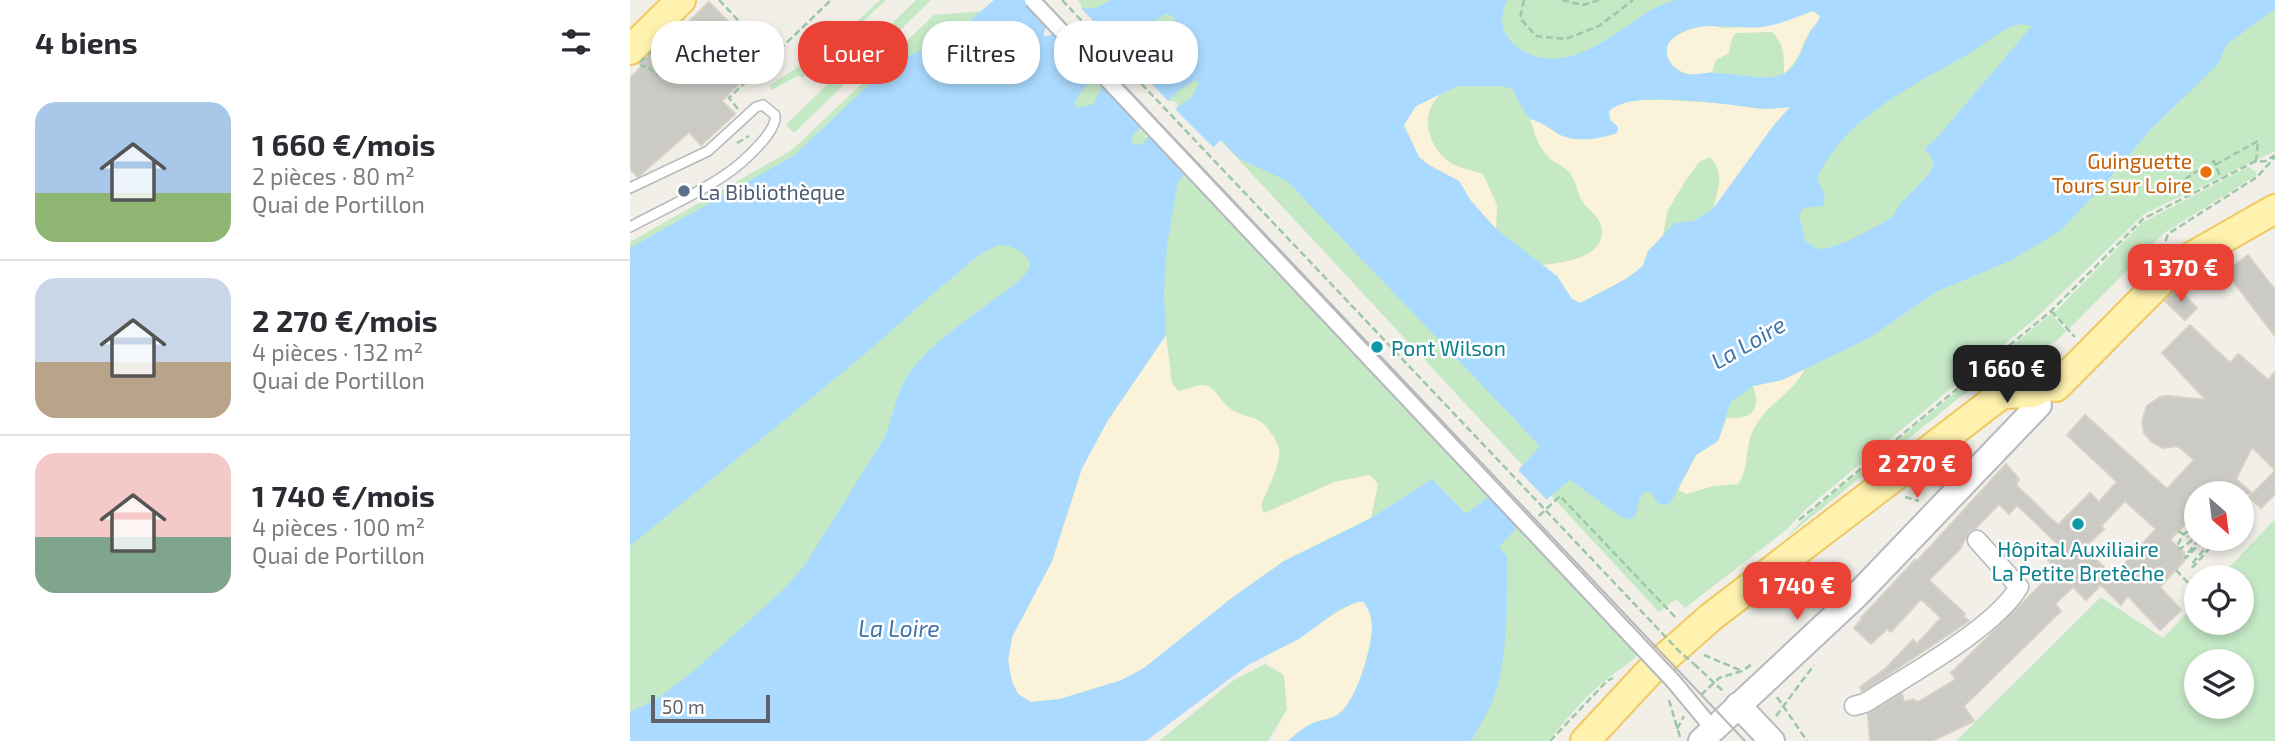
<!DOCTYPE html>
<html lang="fr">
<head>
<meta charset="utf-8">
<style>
  :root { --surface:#fff; --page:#f7f7f7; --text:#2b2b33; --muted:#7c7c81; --line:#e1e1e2; --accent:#ea4335 }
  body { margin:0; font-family:"Exo 2",sans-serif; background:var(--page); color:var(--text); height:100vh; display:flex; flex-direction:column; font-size:26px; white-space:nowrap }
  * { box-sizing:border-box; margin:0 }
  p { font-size:23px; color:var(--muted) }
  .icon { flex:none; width:38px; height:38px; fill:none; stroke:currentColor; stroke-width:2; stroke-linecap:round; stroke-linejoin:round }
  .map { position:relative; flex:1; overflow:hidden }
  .sheet { display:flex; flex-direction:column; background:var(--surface); width:630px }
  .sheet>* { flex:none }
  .banner { position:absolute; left:21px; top:21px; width:665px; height:63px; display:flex; gap:14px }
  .needle { width:46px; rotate:152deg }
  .controls { position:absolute; left:1554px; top:481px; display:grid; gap:14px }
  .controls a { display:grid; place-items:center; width:70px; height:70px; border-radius:50%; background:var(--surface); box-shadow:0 4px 10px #0003; font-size:35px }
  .scale { position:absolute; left:21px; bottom:18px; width:119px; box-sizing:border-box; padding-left:7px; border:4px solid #5f6368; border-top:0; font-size:19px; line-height:24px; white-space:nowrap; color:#5f6368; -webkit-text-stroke:5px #fff; paint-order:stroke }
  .price { position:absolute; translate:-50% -60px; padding:0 16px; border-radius:14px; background:var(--accent); color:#fff; font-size:23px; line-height:46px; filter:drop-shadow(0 2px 4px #0008) }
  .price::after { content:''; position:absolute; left:50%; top:42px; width:21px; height:16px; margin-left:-10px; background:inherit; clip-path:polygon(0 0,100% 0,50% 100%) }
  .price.on { background:#222; color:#fff }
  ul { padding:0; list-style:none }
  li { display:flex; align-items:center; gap:21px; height:175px; padding:0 35px }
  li+li { border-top:2px solid var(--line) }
  li span { display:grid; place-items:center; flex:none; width:196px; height:140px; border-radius:21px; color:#555 }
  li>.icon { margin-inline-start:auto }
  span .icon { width:84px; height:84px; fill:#fffc; stroke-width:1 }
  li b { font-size:30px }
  h2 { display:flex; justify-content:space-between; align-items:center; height:84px; padding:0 35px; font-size:30px }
  .tag { padding:0 24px; border-radius:28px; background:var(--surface); box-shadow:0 4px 10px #0003; font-size:24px; line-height:63px }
  .tag.on { background:var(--accent); color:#fff }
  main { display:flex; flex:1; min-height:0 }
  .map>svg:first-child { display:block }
  .green { fill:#c5e8c5; fill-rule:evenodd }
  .sand { fill:#fbf3d9 }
  .water { fill:#aadaff; fill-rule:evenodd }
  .pier { fill:#f1efe8 }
  .building { fill:#cccac5; stroke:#d6d1c6; stroke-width:2; fill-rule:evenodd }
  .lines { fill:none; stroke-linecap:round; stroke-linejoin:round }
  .service-casing { stroke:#b5b8bc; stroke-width:12 }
  .pedestrian-casing { stroke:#b5b8bc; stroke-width:18 }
  .minor-casing { stroke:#b5b8bc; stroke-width:21 }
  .secondary-casing { stroke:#b6babf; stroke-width:28 }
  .primary-casing { stroke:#f2c960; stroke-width:32 }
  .path { stroke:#9cc7a9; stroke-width:2.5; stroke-dasharray:7 3.5; stroke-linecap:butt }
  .service { stroke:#fff; stroke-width:9 }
  .pedestrian { stroke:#fff; stroke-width:14 }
  .minor { stroke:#fff; stroke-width:18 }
  .secondary { stroke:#fff; stroke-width:24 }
  .primary { stroke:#fff2af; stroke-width:28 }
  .tram { stroke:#b6b7b8; stroke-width:2 }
  .pedestrian-bridge-casing { stroke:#b5b8bc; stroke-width:18; stroke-linecap:butt }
  .path-bridge { stroke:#9cc7a9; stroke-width:2.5; stroke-dasharray:7 3.5; stroke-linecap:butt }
  .pedestrian-bridge { stroke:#fff; stroke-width:14 }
  .food-dot { fill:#e8710a; stroke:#fff; stroke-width:2.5 }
  .service-dot { fill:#5c6f8a; stroke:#fff; stroke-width:2.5 }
  .culture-dot { fill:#0f9aa8; stroke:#fff; stroke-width:2.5 }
  .labels { text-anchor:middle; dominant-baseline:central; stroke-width:5; stroke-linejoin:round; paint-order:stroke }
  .food-label { font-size:21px; fill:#c56008; stroke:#fff; text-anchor:end }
  .service-label { font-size:21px; fill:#4e5e75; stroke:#fff; text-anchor:start }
  .culture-label { font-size:21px; fill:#0d838f; stroke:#fff; text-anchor:start }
  .water-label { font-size:23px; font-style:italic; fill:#4174aa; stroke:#fff }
</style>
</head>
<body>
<main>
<section class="sheet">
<h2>4 biens<svg class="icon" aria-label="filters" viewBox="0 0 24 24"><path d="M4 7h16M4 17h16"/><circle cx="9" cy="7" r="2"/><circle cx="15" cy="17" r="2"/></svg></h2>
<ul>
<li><span style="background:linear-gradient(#a9c7e8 65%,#8fb573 0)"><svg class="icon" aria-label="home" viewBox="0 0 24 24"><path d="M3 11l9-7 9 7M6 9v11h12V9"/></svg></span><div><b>1 660 €/mois</b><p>2 pièces · 80 m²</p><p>Quai de Portillon</p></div></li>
<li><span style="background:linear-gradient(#c9d6e8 60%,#b9a48a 0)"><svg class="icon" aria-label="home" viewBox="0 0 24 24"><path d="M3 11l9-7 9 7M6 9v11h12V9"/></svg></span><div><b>2 270 €/mois</b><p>4 pièces · 132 m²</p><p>Quai de Portillon</p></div></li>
<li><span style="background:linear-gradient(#f6c9c9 60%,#7fa58c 0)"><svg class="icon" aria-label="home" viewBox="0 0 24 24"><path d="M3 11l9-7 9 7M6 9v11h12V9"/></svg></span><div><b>1 740 €/mois</b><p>4 pièces · 100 m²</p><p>Quai de Portillon</p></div></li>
</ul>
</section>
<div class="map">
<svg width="1645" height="741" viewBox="0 0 1645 741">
  <rect width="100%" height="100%" fill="#f1efe8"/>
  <g class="green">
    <polygon points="250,0 256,0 172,78 169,75 142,90 139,86 200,46"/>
    <polygon points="286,0 301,0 225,74 217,67"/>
    <path d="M413 0 1007 637 1011 652C996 667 978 676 963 691 946 706 933 725 918 741H661L695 608 496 741H0V242L162 150 304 15 352 11 339 22Z"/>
    <polygon points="445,0 1645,0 1645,151 1514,214 1407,317 1176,509 1156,530 1055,608 1046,599 1029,612 556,103 546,109 547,102 539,102 506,53 498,59 498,52 491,51 500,42 466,8 450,8 451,3"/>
    <polygon points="213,69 221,78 164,133 156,125"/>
    <polygon points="1618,167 1625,171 1627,175 1534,233 1439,329 1424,313 1512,223"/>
    <polygon points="1421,314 1436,331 1428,340 1373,367 1329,398 1155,538 1185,508"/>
    <path d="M1645 519V741H1326L1471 597 1533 638 1566 603V623H1612V578L1590 577ZM1566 662H1612V707H1566Z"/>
    <polygon points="635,664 654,675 657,709 638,741 529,741 604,680"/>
  </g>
  <g class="sand">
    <path d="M1183 11 1190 16C1188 23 1185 25 1181 30 1169 48 1173 56 1154 74 1154 57 1155 45 1142 32L1106 33 1102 38 1099 53 1086 60 1082 72C1075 73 1067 75 1060 74 1049 73 1034 61 1036 49 1039 36 1060 29 1071 26 1080 24 1089 28 1098 28 1127 25 1156 21 1183 11Z"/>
    <path d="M813 92C809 96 804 100 802 105 791 124 803 152 821 163 831 169 842 170 853 174L867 205 866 229 841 201 829 181 797 164 789 157 773 125 786 106Z"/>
    <path d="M1036 100 1101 104 1130 109 1161 107 1144 125 1083 210C1087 190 1096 173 1080 157L1069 162 1054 183 1037 212 1033 236 1018 251 1013 266 996 279 950 303 942 299 927 276 911 265C932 263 979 258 971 225 968 215 959 211 954 204 946 193 947 179 937 170 926 161 922 164 912 149 906 141 904 129 900 119L967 138 984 134 979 111C993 97 1017 100 1036 100Z"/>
    <path d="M536 335 542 383 548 391C555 390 567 384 574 385 586 387 590 400 597 406 609 417 625 415 635 425 640 431 648 442 649 449 651 466 637 489 631 505L634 513 704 482 740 475 748 484 741 518 654 561 603 597 514 668 492 680 430 699 401 702 388 694 382 682 378 661 382 637 422 561 452 468 478 420Z"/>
    <path d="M1175 369C1163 393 1138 403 1125 427 1114 444 1120 468 1108 484L1083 486 1057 494 1048 490 1066 455 1088 441 1097 418C1121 419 1132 411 1123 386L1152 380Z"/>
    <path d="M727 602H734C739 610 742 617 742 627 742 648 726 704 707 715 699 720 689 720 681 724 664 733 666 741 644 741L657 709 654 675 634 657C667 643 694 616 727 602Z"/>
  </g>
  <path class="water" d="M364 0H445L415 28 417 36 450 8H466L481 0H877C870 17 869 31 884 44 928 83 981 36 1019 11 1027 6 1036 4 1044 0H1645V9L1597 44 1588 64 1521 129 1477 181 1431 230 1382 260 1306 292 1239 338 1152 380 1123 386 1100 403 1088 441 1066 455 1041 502 1036 505 1029 504 1020 492 1015 491 1010 498 1005 516 999 520 990 516 940 480C914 501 891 522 869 547L877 556C877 604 879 663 860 707 854 719 847 730 841 741H658C666 734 675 726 685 722 692 720 700 719 706 716 725 706 742 648 742 627 742 617 739 610 734 602H727L710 609 669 639 618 665 516 741H0V712L27 699 65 670 154 589 175 565 255 437C262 420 266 396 274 382 292 350 326 328 355 306 365 298 401 276 400 264 400 254 380 244 371 245 365 246 356 251 351 254 343 259 335 267 327 274 297 297 271 323 243 347 163 414 81 479 0 546V248L165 155 257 67 325 34ZM1183 11 1190 16C1188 24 1182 27 1179 34 1172 48 1169 66 1153 74 1138 82 1102 73 1084 73 1076 72 1065 76 1057 74 1041 71 1029 50 1043 38 1068 18 1103 30 1132 27 1149 25 1167 17 1183 11ZM536 14 543 16 546 24 540 31 498 59 473 84 464 104 448 108 445 105C445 89 518 23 536 14ZM1391 24 1402 26 1305 140 1297 146 1295 150 1300 155 1304 165 1299 174 1272 202 1262 217 1251 224 1218 241 1198 248 1188 249 1175 241 1169 215 1174 208 1193 206 1195 196 1187 178C1217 115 1283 86 1340 53 1357 43 1371 28 1391 24ZM565 80 569 83 561 98 546 109 514 142 510 145 501 144 502 137 505 133 547 92ZM828 86H871L883 89 888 101 900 119C914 123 918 128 930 135 948 143 969 139 987 133L988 127 979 119V111C1002 88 1096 105 1128 108 1139 110 1150 108 1160 107L1144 125 1082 210 1063 221 1045 223 1018 251 1013 266 996 279 951 303 942 299 927 276 866 229 841 201 829 181 797 164 789 157 774 125 786 106ZM591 140 608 158 657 181 910 446C888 473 864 494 836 514L802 479 741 518 654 561 603 597 514 668 492 680 430 699 401 702 388 694 382 682 378 661 382 637 422 561 452 468 478 420 536 335 534 291 537 245 548 181Z"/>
  <g class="pier">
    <polygon points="394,0 449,0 417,32 451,4 451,8 491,51 497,51 462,84 465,76 425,33 417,36 413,35 417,25"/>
    <polygon points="499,54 498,59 538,101 544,101 510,133 512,126 473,84 468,86"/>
    <polygon points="547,104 546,110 586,150 559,175 521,135 513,138"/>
    <polygon points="887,469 918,501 891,526 860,493"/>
  </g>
  <g class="building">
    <polygon points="79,2 133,58 92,101 105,114 71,145 59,132 8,177 0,169 0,78 12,66 9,63 26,48 29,51"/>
    <polygon points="1618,255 1645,290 1645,336 1596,272"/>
    <polygon points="1547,288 1567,308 1555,320 1535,301"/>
    <path d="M1560 325 1600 363 1608 354 1610 355 1638 380 1645 372V470L1622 447 1606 479 1623 494H1566V528L1559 520 1540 540 1554 552V561L1530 587 1551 610 1530 630 1498 596 1491 605 1471 585 1456 600 1443 587 1425 604 1431 611 1334 706 1344 721 1302 741H1240L1238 714 1272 693 1274 702 1283 699 1288 702 1326 679 1321 673 1427 569 1418 560 1431 547 1387 505 1379 514 1369 504 1345 529 1339 532 1330 549 1299 580 1335 614 1333 616 1339 621 1232 692 1230 687 1256 668 1283 640 1287 644 1311 618 1291 599 1261 632 1257 629 1241 644 1224 628 1232 619 1231 618 1285 560 1287 561 1376 464 1389 479 1386 485 1428 525 1460 493 1469 502 1487 482 1437 435 1455 415 1537 489 1564 460 1548 446 1533 448 1522 442 1514 433 1512 421 1517 406 1530 397 1538 396 1576 400 1532 353ZM1495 501 1526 529 1483 576 1454 548 1474 529 1471 526Z"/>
    <polygon points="1645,471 1645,494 1631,508 1619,497"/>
  </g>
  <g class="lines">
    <g class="service-casing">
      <path id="service" d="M0 188 78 151 126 107 133 105 145 115C148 132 110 165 95 175 66 195 31 210 0 227"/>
    </g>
    <g class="pedestrian-casing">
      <polyline id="pedestrian" points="1044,682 1083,729"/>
    </g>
    <g class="minor-casing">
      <path id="minor" d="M1224 706 1235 703C1278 675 1364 629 1389 587L1347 540"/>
    </g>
    <g class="secondary-casing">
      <g id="secondary">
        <polyline points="1108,705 1142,741"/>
        <polyline points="1071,741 1227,595 1409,405"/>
      </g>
    </g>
    <g class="primary-casing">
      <g id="primary">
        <polyline points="0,50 51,0"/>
        <polyline points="1426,387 1538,274 1561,257 1645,209"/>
        <polyline points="955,741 1021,670 1081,617 1372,394 1403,393 1440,373"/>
      </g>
    </g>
    <g class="path">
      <polyline points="89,0 143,57"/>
      <polyline points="894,0 890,18 906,36 936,39 969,26 1003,0"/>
      <polyline points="932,0 953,5 969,0"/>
      <polygon points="25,48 29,52 27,54 37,65 26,75 16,65 13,67 9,63"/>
      <polyline points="201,70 205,74 214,66 228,80"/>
      <polyline points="108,109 99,98 201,0"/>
      <polyline points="107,143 119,136"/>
      <polyline points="1585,165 1628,141 1626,162"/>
      <polyline points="1555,179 1584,161 1591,179"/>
      <polyline points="1532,251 1538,234 1627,177 1645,157"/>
      <polyline points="1421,311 1445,337"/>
      <polyline points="1275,497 1289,501"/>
      <polyline points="909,516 930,496 1047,619"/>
      <polyline points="1169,520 1421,311 1513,219 1624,162 1636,161 1645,155"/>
      <polyline points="1566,528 1564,526 1553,535 1547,546 1550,549 1561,541 1566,533"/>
      <polyline points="1548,531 1558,537"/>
      <polyline points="1569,539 1555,557 1556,558 1574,539"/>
      <polygon points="1582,540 1585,542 1563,567 1561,565"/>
      <polyline points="1546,570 1561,586"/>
      <polyline points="1074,655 1112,671"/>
      <polyline points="1064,664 1093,691"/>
      <polyline points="1071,695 1089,678 1112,671 1122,664"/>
      <polyline points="1147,697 1177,741"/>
      <polyline points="1039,700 1050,737"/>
      <polyline points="1146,716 1184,665"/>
      <polyline points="1047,729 1054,716"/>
      <polyline points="920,741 977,681 983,678"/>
    </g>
    <use href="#service" class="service"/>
    <use href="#pedestrian" class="pedestrian"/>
    <use href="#minor" class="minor"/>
    <use href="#secondary" class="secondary"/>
    <use href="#primary" class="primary"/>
    <polyline class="tram" points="413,0 1115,741"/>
    <g class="pedestrian-bridge-casing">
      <polyline id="pedestrian-bridge" points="402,0 1044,682"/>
    </g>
    <polyline class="path-bridge" points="432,0 1049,651 1064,664"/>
    <use href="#pedestrian-bridge" class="pedestrian-bridge"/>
  </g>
  <circle class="food-dot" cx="1576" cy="172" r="7"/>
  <circle class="service-dot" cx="54" cy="191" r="7"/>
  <g class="culture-dot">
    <circle cx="747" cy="347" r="7"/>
    <circle cx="1448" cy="524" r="7"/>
  </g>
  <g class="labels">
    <g class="food-label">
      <text x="1562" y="160">Guinguette<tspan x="1562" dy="24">Tours sur Loire</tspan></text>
    </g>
    <g class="service-label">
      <text x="68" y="191">La Bibliothèque</text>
    </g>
    <g class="culture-label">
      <text x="761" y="347">Pont Wilson</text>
      <text x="1448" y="548" text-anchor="middle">Hôpital Auxiliaire<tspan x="1448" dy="24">La Petite Bretèche</tspan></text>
    </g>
    <g class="water-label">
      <text transform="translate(1118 342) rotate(-30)">La Loire</text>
      <text x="269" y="628">La Loire</text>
    </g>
  </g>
</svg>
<div class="controls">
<a><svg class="needle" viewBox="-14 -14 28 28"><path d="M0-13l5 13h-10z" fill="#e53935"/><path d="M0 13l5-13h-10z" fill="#7c7c81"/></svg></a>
<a><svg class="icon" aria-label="locate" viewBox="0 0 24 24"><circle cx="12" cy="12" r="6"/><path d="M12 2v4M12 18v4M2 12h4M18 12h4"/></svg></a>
<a><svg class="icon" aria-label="layers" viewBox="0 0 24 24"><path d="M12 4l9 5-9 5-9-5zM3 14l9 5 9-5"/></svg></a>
</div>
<div class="scale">50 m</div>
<b class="price" style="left:1551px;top:304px">1 370 €</b>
<b class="price on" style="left:1377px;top:405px">1 660 €</b>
<b class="price" style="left:1287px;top:500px">2 270 €</b>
<b class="price" style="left:1167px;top:622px">1 740 €</b>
<div class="banner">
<a class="tag">Acheter</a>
<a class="tag on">Louer</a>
<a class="tag">Filtres</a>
<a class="tag">Nouveau</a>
</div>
</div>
</main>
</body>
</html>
